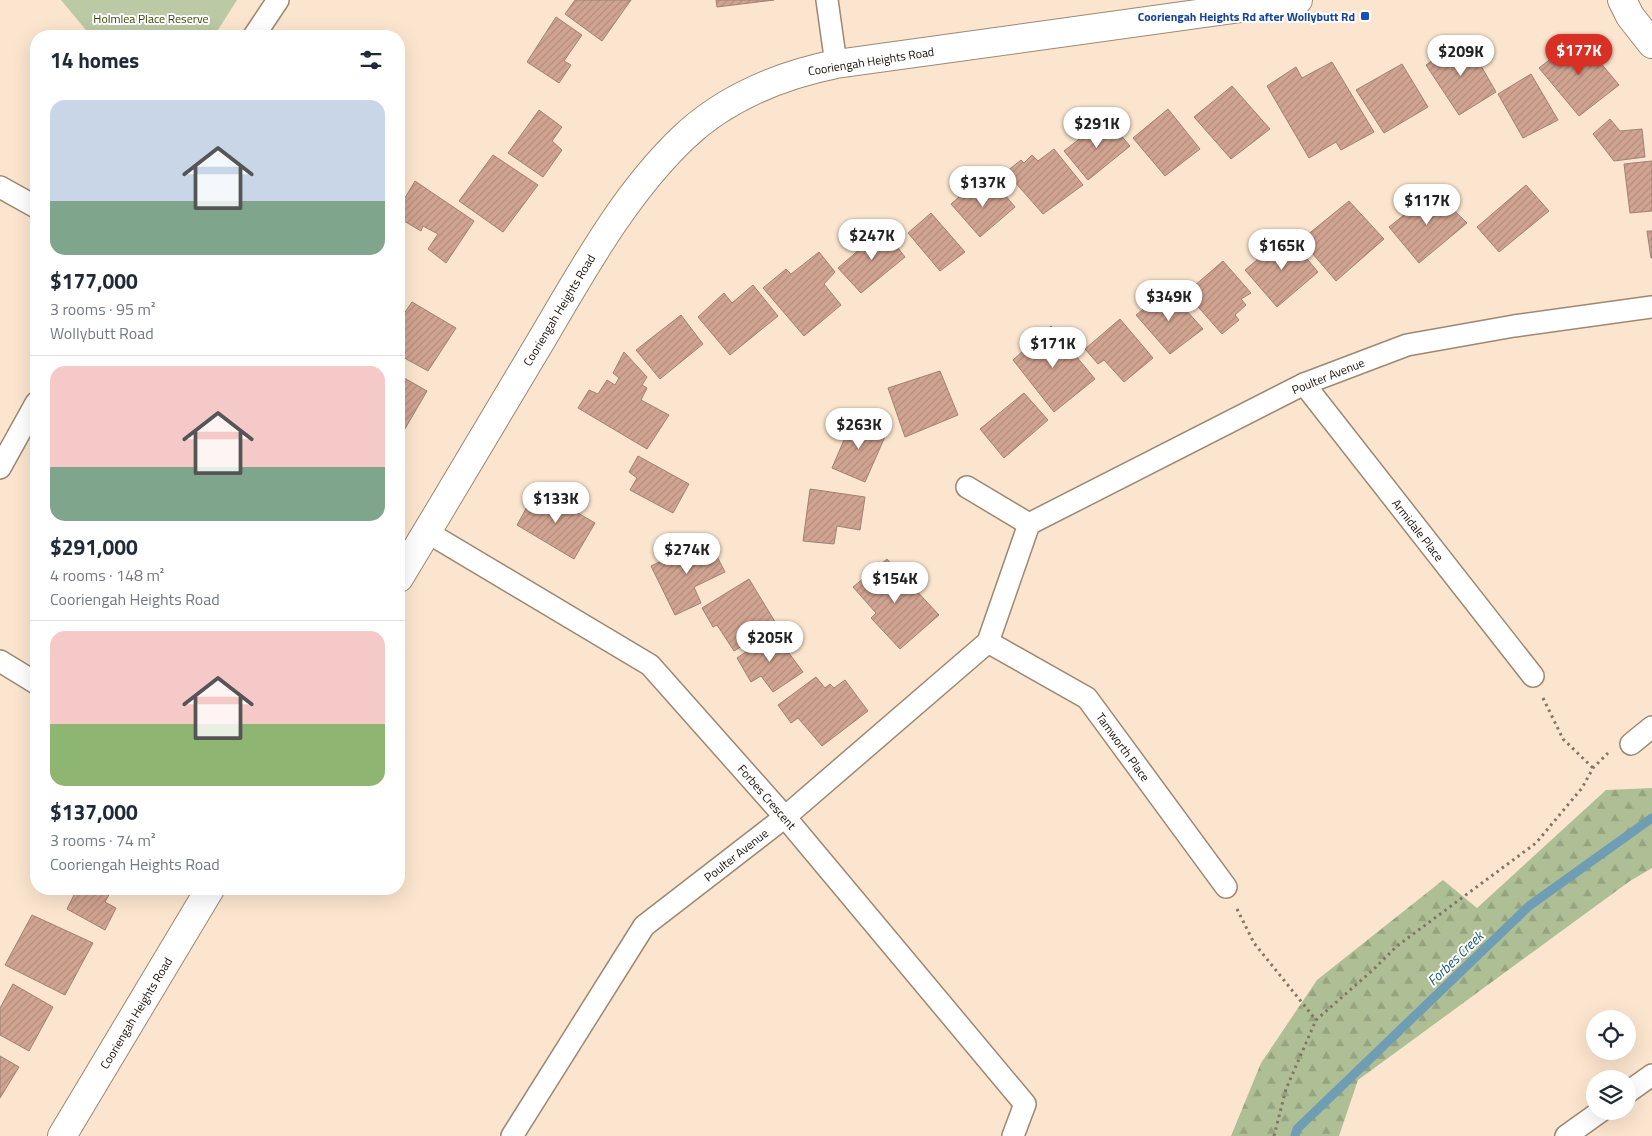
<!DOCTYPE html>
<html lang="en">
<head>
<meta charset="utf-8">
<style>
  :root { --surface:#fff; --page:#f6f6f7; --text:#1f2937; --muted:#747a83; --line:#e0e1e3; --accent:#d93025 }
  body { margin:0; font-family:"Titillium Web",sans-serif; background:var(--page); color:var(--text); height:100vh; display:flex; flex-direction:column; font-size:19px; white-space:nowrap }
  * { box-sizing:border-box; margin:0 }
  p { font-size:16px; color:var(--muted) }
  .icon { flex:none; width:28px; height:28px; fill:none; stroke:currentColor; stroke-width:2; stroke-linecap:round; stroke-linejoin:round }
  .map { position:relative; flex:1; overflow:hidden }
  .panel { position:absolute; left:30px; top:30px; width:375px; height:865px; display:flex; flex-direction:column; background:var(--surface); border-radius:20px; box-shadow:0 5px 20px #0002 }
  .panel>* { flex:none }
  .controls { position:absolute; left:1586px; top:1010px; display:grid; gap:10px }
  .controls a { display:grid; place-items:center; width:50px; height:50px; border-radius:50%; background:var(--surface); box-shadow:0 5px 20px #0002; font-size:25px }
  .price { position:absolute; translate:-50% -42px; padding:0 11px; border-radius:18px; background:#fff; color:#222; font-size:16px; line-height:32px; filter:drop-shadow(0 1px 2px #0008) }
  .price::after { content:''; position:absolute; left:50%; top:30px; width:15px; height:11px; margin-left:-8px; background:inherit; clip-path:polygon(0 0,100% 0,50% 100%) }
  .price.on { background:var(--accent); color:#fff }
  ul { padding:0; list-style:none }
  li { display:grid; align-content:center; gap:10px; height:265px; padding:0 20px }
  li+li { border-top:1px solid var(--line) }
  li span { display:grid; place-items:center; height:155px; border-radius:15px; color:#555 }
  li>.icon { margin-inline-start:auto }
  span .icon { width:90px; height:90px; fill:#fffc; stroke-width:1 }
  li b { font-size:21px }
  h2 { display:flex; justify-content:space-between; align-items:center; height:60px; padding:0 20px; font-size:21px }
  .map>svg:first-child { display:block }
  .forest { fill:url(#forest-firs) }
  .green { fill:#bcc9a5 }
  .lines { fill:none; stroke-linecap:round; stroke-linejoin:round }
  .stream { stroke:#6f9db3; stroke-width:9 }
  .building { fill:url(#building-hatch); stroke:#9e8276 }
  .street-casing { stroke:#9c8873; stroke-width:24 }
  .secondary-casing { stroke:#9c8873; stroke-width:30 }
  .path { stroke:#837566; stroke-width:3; stroke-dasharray:2.5 4; stroke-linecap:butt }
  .street { stroke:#fff; stroke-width:21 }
  .secondary { stroke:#fff; stroke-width:28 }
  .transit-dot { fill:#1a4fb4; stroke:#fff; stroke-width:2 }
  .labels { text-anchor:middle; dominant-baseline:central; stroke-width:4; stroke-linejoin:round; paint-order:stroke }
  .transit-label { font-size:12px; font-weight:bold; fill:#164399; stroke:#fff; text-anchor:end }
  .park-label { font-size:12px; fill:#374906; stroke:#fff }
  .street-label { font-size:12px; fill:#160f07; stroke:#fff }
  .water-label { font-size:14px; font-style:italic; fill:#1c5770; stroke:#fff }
</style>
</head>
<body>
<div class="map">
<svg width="1652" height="1136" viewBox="0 0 1652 1136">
  <defs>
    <pattern id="forest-firs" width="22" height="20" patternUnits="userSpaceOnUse" patternTransform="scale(1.25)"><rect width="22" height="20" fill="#afbf95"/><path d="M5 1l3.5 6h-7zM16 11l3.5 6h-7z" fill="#96a37f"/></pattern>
    <pattern id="building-hatch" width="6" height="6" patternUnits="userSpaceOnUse" patternTransform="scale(1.25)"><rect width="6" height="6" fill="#d1a491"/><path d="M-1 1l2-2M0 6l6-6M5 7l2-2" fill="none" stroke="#b38c7c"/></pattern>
  </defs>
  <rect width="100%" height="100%" fill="#fbe5ce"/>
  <polygon class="forest" points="1652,788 1652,868 1630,881 1358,1080 1339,1136 1231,1136 1261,1063 1317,980 1443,880 1477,908 1606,790"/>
  <polygon class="green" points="61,0 237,0 214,36 91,36"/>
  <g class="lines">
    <polyline class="stream" points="1295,1136 1297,1129 1529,906 1652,818"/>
  </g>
  <g class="building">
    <polygon points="575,0 631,0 602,41 565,14"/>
    <polygon points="716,0 774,0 717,7"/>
    <polygon points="556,17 582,35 564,61 571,65 559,83 527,62"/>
    <polygon points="1579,37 1619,85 1579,116 1539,68"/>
    <polygon points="1465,38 1496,92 1459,115 1426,65"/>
    <polygon points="1332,62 1374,132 1341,150 1336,142 1309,158 1267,86 1296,67 1302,78"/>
    <polygon points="1402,64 1428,107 1384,133 1356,90"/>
    <polygon points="1531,74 1558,120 1523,138 1498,94"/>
    <polygon points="1232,86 1270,129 1231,159 1194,117"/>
    <polygon points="1168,109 1200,149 1165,176 1133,138"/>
    <polygon points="539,110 562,127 552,141 562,150 543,177 508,153"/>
    <polygon points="1106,118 1130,146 1088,180 1064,151"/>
    <polygon points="1610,119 1620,131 1642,129 1645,157 1614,161 1593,134"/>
    <polygon points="1054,149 1083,185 1043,214 1006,172 1021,160 1024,163 1032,155 1038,161"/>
    <polygon points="493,155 538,185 503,232 459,201"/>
    <polygon points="1652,161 1652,211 1630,213 1624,164"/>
    <polygon points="415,181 474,221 446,263 428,249 438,234 423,226 421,231 399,218 399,208"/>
    <polygon points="995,183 1015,207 980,237 951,204 966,191 968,193 977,185 983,192"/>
    <polygon points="1526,185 1549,211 1499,252 1477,227"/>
    <polygon points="1434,191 1467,223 1419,263 1389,227"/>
    <polygon points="1349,201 1384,239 1336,281 1301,240"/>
    <polygon points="931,213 965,252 940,271 908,233"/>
    <polygon points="883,229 905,257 861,293 838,268"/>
    <polygon points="1647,231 1652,231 1652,258 1651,258"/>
    <polygon points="1287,235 1318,272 1277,307 1245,270"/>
    <polygon points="819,252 835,272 824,284 841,305 804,336 763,288 786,269 791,274"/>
    <polygon points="1223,261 1251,293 1241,299 1246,305 1235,315 1239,320 1222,334 1186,293"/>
    <polygon points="753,285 778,316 730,355 698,317 724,293 732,303"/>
    <polygon points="1167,289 1203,329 1170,354 1136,315"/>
    <polygon points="412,302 456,328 428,371 399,355 399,321"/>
    <polygon points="681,315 703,344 660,379 636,350"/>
    <polygon points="1120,319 1153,358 1124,382 1104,360 1098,364 1085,349"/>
    <polygon points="1051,326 1095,379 1054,412 1013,360"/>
    <polygon points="624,352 647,377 642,385 647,388 641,400 669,415 647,449 578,408 589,390 598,394 607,380 615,385 619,378 613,373"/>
    <polygon points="940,371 958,415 905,437 888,388"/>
    <polygon points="399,375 427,391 399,439"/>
    <polygon points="1024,393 1048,420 1004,458 980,429"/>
    <polygon points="853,419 887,432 865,482 832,468"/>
    <polygon points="638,456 689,484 673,513 630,490 637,478 629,472"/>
    <polygon points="537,489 595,523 574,559 517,525"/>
    <polygon points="810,489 865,497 860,530 837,526 834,544 803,541"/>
    <polygon points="708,539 725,572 694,587 701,603 675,615 651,566"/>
    <polygon points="887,559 939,615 900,649 871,618 876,613 853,587"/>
    <polygon points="749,579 777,625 734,651 717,625 713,627 702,608"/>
    <polygon points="774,633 803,672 773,692 761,676 751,682 737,658"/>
    <polygon points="816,677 825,688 830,684 834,688 845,680 868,711 822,746 798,718 791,723 778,705"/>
    <polygon points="77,889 112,889 105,902 116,908 105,930 67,909"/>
    <polygon points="32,915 93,943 65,995 5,965"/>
    <polygon points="13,984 53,1007 29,1051 0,1035 0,1008"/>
    <polygon points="0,1056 19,1067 0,1098"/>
  </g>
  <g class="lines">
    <g class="street-casing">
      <g id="street">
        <polyline points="827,0 836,64"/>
        <polyline points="254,36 278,0"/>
        <polyline points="0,187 36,207"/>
        <polyline points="1304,384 1533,676"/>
        <polyline points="0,468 36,403"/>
        <polyline points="967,487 1029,524"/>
        <polyline points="427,532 650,665 785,817 1025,1104 1013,1136"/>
        <polyline points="988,642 1087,698 1226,887"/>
        <polyline points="0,661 36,683"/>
        <polyline points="1631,744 1652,727"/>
        <polyline points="1628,1092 1652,1075"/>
        <polyline points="512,1136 644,926 785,817 988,642 1029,524 1304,384 1407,345 1514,326 1652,307"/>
        <polyline points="1566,1136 1601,1111"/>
      </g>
    </g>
    <g class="secondary-casing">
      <g id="secondary">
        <polyline points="1622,0 1630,16 1652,44"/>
        <path d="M399 578C448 497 496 416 545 334 585 266 626 192 684 137 725 98 781 75 836 64L1298 0"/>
        <polyline points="62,1136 210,889"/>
      </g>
    </g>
    <g class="path">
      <polyline points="1543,698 1563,739 1593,768"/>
      <polyline points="1237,909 1254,943 1316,1020"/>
      <polyline points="1274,1136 1286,1089 1316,1020 1374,969 1397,946 1536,843 1582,788 1593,768 1608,753"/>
    </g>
    <use href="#street" class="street"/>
    <use href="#secondary" class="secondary"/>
  </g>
  <rect class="transit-dot" x="1360" y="11" width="10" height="10" rx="2.5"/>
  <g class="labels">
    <g class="transit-label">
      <text x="1355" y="16">Cooriengah Heights Rd after Wollybutt Rd</text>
    </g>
    <g class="park-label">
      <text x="151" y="18">Holmlea Place Reserve</text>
    </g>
    <g class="street-label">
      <text transform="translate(871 61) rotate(-9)">Cooriengah Heights Road</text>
      <text transform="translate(559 310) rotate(-59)">Cooriengah Heights Road</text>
      <text transform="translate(1328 376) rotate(-22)">Poulter Avenue</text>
      <text transform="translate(1418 530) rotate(52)">Armidale Place</text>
      <text transform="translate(1123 747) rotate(54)">Tamworth Place</text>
      <text transform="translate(767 797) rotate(49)">Forbes Crescent</text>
      <text transform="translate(736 855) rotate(-38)">Poulter Avenue</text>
      <text transform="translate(136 1013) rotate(-59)">Cooriengah Heights Road</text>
    </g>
    <g class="water-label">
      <text transform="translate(1455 958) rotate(-44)">Forbes Creek</text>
    </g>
  </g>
</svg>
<div class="controls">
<a><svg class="icon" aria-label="locate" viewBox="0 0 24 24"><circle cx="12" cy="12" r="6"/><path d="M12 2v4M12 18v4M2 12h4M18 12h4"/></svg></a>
<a><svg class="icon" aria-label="layers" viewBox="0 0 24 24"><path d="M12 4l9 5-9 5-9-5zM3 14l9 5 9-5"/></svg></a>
</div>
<b class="price on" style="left:1579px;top:76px">$177K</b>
<b class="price" style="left:1461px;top:77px">$209K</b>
<b class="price" style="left:1097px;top:149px">$291K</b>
<b class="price" style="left:983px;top:208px">$137K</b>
<b class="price" style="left:1427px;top:226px">$117K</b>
<b class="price" style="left:872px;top:261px">$247K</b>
<b class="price" style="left:1282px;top:271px">$165K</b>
<b class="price" style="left:1169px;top:322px">$349K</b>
<b class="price" style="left:1053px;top:369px">$171K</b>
<b class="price" style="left:859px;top:450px">$263K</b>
<b class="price" style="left:556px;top:524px">$133K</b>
<b class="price" style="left:687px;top:575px">$274K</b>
<b class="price" style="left:895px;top:604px">$154K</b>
<b class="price" style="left:770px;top:663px">$205K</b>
<section class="panel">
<h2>14 homes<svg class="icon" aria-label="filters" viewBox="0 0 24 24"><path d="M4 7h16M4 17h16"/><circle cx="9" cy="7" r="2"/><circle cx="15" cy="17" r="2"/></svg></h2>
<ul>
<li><span style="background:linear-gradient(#c9d6e8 65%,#7fa58c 0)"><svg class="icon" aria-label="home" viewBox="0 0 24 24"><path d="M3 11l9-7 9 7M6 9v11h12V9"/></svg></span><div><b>$177,000</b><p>3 rooms · 95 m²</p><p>Wollybutt Road</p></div></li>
<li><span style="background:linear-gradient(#f6c9c9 65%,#7fa58c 0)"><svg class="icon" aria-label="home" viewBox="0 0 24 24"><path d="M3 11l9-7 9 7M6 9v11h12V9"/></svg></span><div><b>$291,000</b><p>4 rooms · 148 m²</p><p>Cooriengah Heights Road</p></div></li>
<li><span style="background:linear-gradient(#f6c9c9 60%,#8fb573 0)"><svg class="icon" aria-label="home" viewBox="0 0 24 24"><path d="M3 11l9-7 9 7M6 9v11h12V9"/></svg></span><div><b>$137,000</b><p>3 rooms · 74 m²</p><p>Cooriengah Heights Road</p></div></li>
</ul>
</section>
</div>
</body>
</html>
